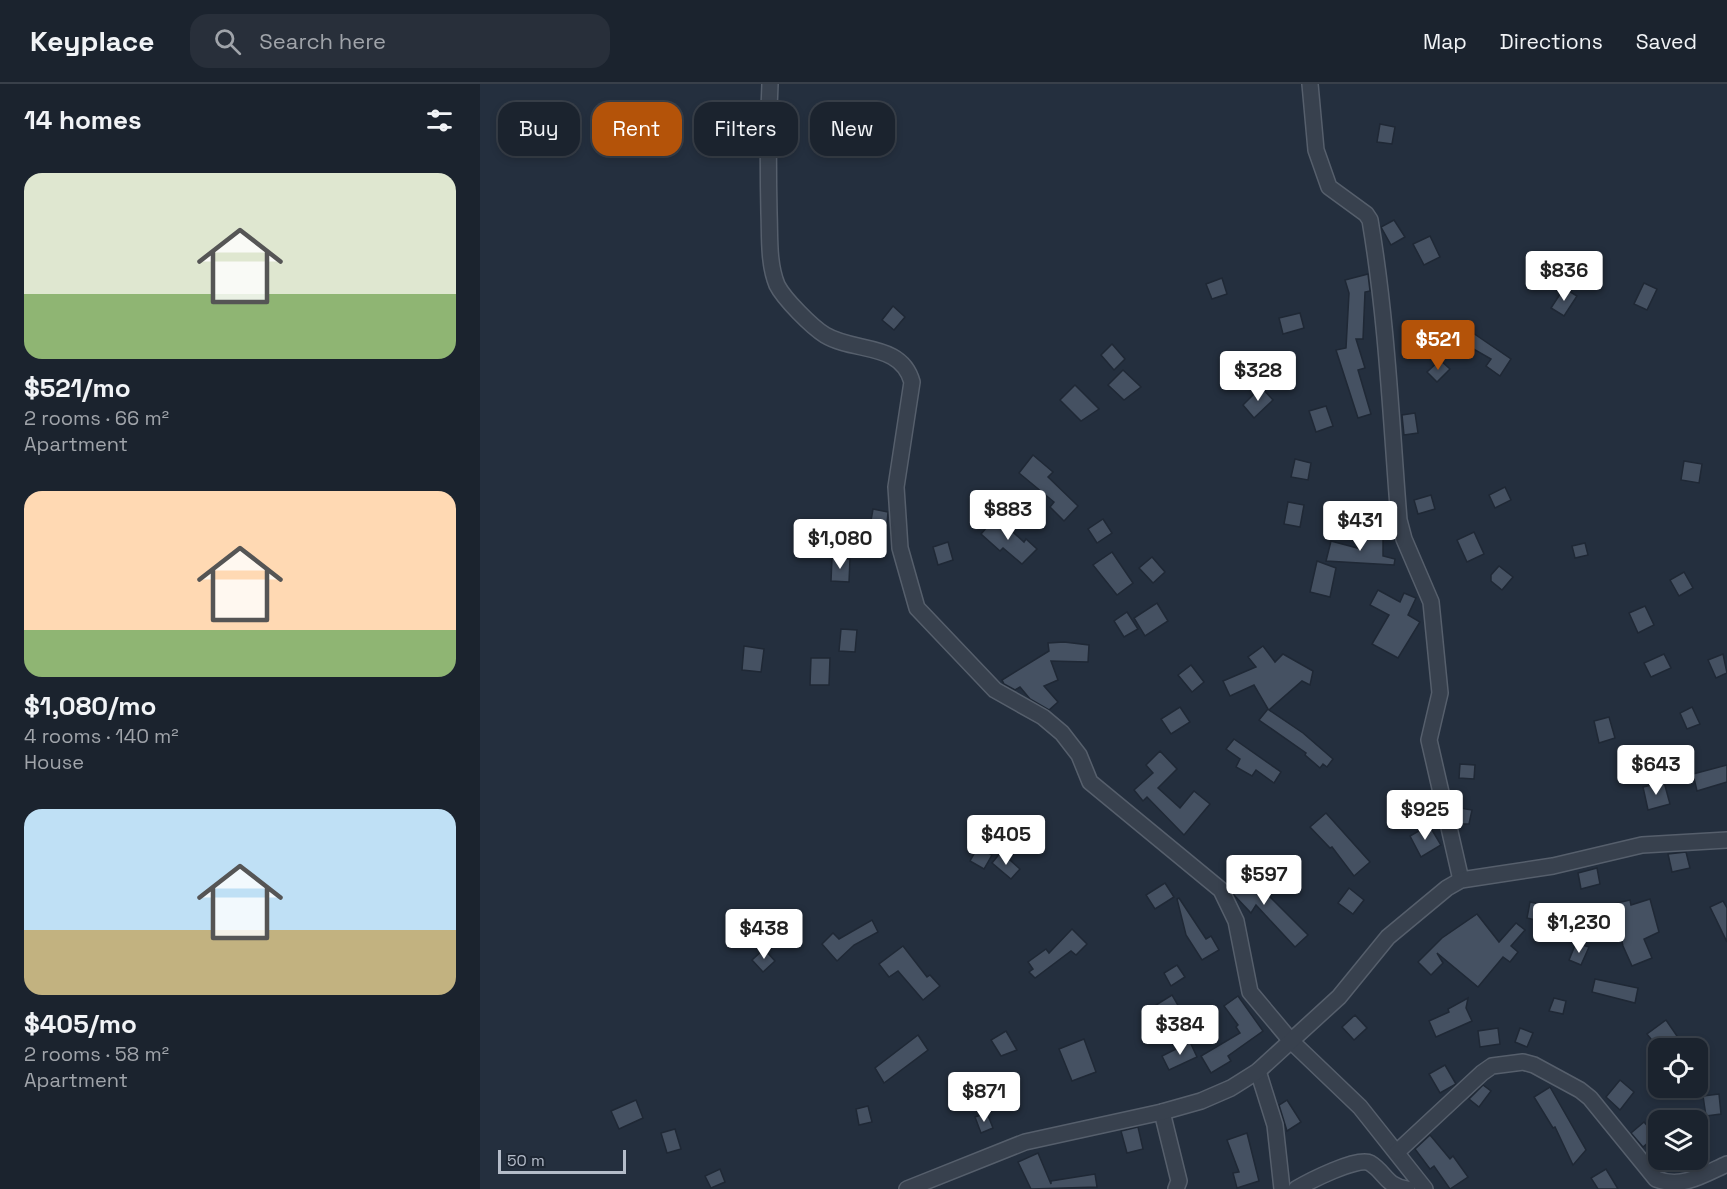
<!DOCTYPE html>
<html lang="en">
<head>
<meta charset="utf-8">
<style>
  :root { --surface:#1b232e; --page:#282f3a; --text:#f1f3f6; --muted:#a0a4aa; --line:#39404a; --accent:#b45309 }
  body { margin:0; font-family:"Space Grotesk",sans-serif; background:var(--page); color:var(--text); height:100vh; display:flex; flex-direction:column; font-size:22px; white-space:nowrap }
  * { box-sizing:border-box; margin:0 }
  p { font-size:20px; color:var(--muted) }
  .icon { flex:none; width:33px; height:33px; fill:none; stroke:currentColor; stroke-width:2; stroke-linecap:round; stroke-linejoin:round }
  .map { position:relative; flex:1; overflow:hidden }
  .drawer { display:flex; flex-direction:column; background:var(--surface); width:480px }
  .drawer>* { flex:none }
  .top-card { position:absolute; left:18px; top:18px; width:570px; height:54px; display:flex; gap:12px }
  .controls { position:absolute; left:1168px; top:954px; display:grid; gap:12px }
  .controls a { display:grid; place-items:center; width:60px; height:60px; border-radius:12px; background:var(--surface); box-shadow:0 3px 9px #0003,0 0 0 2px var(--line); font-size:30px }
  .scale { position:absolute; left:18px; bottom:15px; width:128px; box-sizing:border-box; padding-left:6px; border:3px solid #b4bcc9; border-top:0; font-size:16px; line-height:21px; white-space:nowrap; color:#b4bcc9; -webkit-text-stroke:4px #1d2633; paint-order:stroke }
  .price { position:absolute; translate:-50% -51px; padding:0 14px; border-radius:6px; background:#fff; color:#222; font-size:20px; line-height:39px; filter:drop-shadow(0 2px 3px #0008) }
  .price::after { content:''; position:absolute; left:50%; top:36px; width:18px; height:14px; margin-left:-9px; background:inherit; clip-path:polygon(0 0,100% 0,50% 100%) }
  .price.active { background:var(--accent); color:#fff }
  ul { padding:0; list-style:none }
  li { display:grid; align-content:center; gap:12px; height:318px; padding:0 24px }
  li span { display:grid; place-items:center; height:186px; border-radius:18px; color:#555 }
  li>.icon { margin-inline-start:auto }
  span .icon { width:108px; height:108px; fill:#fffc; stroke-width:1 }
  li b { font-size:26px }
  h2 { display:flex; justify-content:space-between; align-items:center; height:72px; padding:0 24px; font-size:26px }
  .chip { padding:0 21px; border-radius:18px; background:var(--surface); box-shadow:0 3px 9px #0003,0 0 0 2px var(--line); font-size:21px; line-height:54px }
  .chip.active { background:var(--accent); color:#fff }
  header { display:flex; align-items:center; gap:36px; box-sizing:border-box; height:84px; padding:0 30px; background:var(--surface); border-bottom:2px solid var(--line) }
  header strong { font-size:28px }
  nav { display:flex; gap:33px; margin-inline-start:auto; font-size:21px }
  .search { width:420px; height:54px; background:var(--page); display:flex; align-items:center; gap:15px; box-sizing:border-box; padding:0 21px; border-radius:18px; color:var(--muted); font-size:22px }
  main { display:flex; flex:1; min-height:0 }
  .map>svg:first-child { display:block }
  .building { fill:#455162; stroke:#1f2835; stroke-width:1.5 }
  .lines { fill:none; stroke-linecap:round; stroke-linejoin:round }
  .street-casing { stroke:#565f6c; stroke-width:18 }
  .street { stroke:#38414e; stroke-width:15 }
</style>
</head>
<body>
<header>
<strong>Keyplace</strong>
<div class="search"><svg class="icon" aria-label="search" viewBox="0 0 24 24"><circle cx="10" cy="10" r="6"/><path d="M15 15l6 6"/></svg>Search here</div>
<nav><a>Map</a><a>Directions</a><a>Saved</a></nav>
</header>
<main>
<section class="drawer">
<h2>14 homes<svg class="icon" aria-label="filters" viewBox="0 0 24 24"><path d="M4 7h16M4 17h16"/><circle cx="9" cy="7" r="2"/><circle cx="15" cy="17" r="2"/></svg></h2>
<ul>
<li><span style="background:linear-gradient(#dfe7d0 65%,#8fb573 0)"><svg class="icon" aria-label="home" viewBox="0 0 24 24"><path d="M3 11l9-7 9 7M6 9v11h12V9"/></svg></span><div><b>$521/mo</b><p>2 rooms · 66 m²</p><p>Apartment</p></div></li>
<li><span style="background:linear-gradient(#ffd9b3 75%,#8fb573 0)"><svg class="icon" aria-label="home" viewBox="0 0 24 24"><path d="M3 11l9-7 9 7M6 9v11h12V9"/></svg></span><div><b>$1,080/mo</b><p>4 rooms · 140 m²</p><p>House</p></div></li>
<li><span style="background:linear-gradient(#bfe0f5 65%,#c2b280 0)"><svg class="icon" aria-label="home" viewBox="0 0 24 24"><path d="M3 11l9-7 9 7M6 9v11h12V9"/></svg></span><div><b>$405/mo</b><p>2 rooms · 58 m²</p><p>Apartment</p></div></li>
</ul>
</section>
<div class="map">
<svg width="1247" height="1105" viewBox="0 0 1247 1105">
  <rect width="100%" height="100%" fill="#242f3e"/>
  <g class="building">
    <polygon points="900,40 915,43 912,60 897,58"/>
    <polygon points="914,136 925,153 911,161 901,143"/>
    <polygon points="950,152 960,173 944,181 933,160"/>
    <polygon points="888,190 890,207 885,208 883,255 876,255 885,284 878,286 891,330 878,334 856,266 866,264 869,209 865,196"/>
    <polygon points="742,194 747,210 732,215 726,200"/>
    <polygon points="1164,199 1177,205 1167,226 1154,220"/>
    <polygon points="1084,204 1097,212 1084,232 1071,224"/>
    <polygon points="413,222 425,233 414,246 402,236"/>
    <polygon points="820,229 824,244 803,250 799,234"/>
    <polygon points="990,247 1031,275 1020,292 1006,282 1011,275 983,259"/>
    <polygon points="632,260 645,275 634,286 621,271"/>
    <polygon points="960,276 970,285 957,298 947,288"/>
    <polygon points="643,286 661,303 644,316 628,301"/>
    <polygon points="595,301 619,325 601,337 580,316"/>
    <polygon points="781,303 793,316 774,334 763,321"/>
    <polygon points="846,322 853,342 836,348 829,327"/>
    <polygon points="935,329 938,349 924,351 922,331"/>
    <polygon points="553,371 573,388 568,393 598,422 584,437 570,423 574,418 539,389"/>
    <polygon points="815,375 831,379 828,396 811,393"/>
    <polygon points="1204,377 1222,380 1219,399 1201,396"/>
    <polygon points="1025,403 1031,416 1015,424 1009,411"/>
    <polygon points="951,411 955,425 938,430 934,416"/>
    <polygon points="808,418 824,421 820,443 804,440"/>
    <polygon points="393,425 408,428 406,451 389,448"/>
    <polygon points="516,433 544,458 546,455 557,465 542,480 523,464 520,467 501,450"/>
    <polygon points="623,435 632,449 617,459 608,445"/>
    <polygon points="994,448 1004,470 987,478 977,456"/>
    <polygon points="882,452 903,453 903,472 915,475 914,481 846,477 851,457 881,465"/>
    <polygon points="468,458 473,476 458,481 453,463"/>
    <polygon points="1105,459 1108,471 1095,474 1092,462"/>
    <polygon points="632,468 653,499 637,511 613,481"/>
    <polygon points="672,473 685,488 673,499 659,484"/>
    <polygon points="352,474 370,475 369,498 351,497"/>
    <polygon points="837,477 856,484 850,513 830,508"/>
    <polygon points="1019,482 1033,493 1022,506 1011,497 1011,491"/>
    <polygon points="1204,488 1213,504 1199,512 1190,496"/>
    <polygon points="898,506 920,518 924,509 936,514 928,531 940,538 918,574 892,560 909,531 890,521"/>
    <polygon points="677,519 688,537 665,552 654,534"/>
    <polygon points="1165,522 1174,541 1158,549 1149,529"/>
    <polygon points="647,528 658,545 644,553 634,537"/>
    <polygon points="361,545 377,546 375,568 359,567"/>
    <polygon points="584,558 609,561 608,578 571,577 578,596 564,602 578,618 569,626 550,615 540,603 535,606 524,600 522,596 569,567 568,559"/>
    <polygon points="264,562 284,565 281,588 262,586"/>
    <polygon points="783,562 795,578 803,570 833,587 830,601 822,597 789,626 823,649 853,675 847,683 843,680 840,684 825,671 826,669 779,636 788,625 774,601 750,612 743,597 776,583 768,573"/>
    <polygon points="1184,570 1191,584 1171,593 1164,579"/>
    <polygon points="1243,570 1247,589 1236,594 1228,576"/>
    <polygon points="331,574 350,574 349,601 330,601"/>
    <polygon points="711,581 724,598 712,608 698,591"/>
    <polygon points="700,623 710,638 691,650 681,635"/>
    <polygon points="1212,623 1220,640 1207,645 1200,629"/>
    <polygon points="1129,633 1135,654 1119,659 1114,637"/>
    <polygon points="754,655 801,688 794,699 776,686 772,692 756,683 760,675 746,665"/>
    <polygon points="680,667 697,685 678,704 700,724 714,707 730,720 704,751 667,713 663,717 654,706 673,689 666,681"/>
    <polygon points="980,680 995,681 994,695 979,694"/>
    <polygon points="1247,681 1247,698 1217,707 1213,690"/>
    <polygon points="1184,698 1190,720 1168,726 1163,703"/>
    <polygon points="974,723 992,726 989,740 978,740"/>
    <polygon points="846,729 890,778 874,792 852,763 850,764 830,743"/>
    <polygon points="949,741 961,761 941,773 930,752"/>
    <polygon points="498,763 512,771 504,785 490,777"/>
    <polygon points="521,768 540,785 531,795 512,779"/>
    <polygon points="1206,768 1210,784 1192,788 1188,770"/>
    <polygon points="760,783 828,851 815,863 776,821 771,829 754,811 746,797"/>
    <polygon points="1117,784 1120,800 1101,805 1098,789"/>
    <polygon points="685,799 694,813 675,825 666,811"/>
    <polygon points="869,804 884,816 873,830 858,819"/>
    <polygon points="699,814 726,855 731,852 739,866 722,876 706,851 697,815"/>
    <polygon points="1170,815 1179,848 1164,855 1172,874 1152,882 1143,862 1133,820 1150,816 1151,821"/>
    <polygon points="1243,817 1247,824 1247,858 1230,823"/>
    <polygon points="1050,818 1079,824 1076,841 1047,834"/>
    <polygon points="997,830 1019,858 1036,839 1045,846 1031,862 1038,868 1030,878 1023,873 998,903 957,869 963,879 951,891 938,878 962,854"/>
    <polygon points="392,836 398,848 374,861 357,877 342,860 353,849 359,855"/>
    <polygon points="592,845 607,860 596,871 591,867 555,894 549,888 553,885 548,878 566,865 569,869"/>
    <polygon points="1096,859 1109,863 1101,881 1089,876"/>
    <polygon points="423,862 447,893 450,891 460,902 443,916 418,887 409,893 399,880"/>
    <polygon points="284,865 295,877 283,888 272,876"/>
    <polygon points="697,881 705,893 691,902 684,889"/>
    <polygon points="1115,895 1158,904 1155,919 1112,908"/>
    <polygon points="692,911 700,925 684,934 676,921"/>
    <polygon points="758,912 783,947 748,972 751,977 731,989 721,972 760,949 756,943 758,941 744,922"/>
    <polygon points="988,914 986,924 992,937 956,953 949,937 969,928 968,925"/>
    <polygon points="1074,914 1086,917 1083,930 1069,927"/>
    <polygon points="875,931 887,944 874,956 862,943"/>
    <polygon points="1186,936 1197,952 1179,965 1167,950"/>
    <polygon points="1018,944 1020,960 1000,963 998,947"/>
    <polygon points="1040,944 1053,949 1047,963 1035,958"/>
    <polygon points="526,947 537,966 521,972 511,956"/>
    <polygon points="438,951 448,966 404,999 395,984"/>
    <polygon points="604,955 616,988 592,997 579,965"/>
    <polygon points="710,958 717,973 689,986 682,972"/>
    <polygon points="965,981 976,1000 960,1009 949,990"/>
    <polygon points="1140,996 1154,1008 1140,1026 1126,1013"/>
    <polygon points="1003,1001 1011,1007 999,1023 989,1015"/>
    <polygon points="1070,1003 1106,1066 1093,1081 1075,1043 1073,1044 1054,1013"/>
    <polygon points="1239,1010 1241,1030 1226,1032 1223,1012"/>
    <polygon points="156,1016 163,1034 139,1045 131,1027"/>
    <polygon points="807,1016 821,1038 807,1047 799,1021"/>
    <polygon points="388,1022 392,1038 379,1041 376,1025"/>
    <polygon points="507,1029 513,1044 501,1049 495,1033"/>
    <polygon points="1164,1038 1176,1052 1163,1063 1151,1049"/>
    <polygon points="658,1043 663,1065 647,1069 641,1047"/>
    <polygon points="195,1045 201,1065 187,1069 181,1049"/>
    <polygon points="767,1049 779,1097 757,1104 753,1089 759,1088 747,1056"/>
    <polygon points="950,1051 970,1075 973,1072 988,1093 970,1105 954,1082 950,1085 935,1065"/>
    <polygon points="558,1069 571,1100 571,1097 615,1090 617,1103 551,1105 538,1078"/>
    <polygon points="240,1085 245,1098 231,1104 225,1092"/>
    <polygon points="1126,1085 1138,1105 1118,1105 1111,1094"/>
  </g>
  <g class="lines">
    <g class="street-casing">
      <g id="street">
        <path d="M290 0C288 43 288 85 289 129 290 152 288 179 297 201 304 215 332 243 345 251 375 269 421 258 432 298L416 403 420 464 437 524 515 606 563 633 582 649 599 671 610 698 741 806 756 837 770 908 811 957 880 1023 945 1105"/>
        <path d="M830 0 836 66 849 103 886 130 890 136C907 236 911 336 919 436L924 455 951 518 960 609 949 656 981 796"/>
        <polyline points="778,987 795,1041 802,1105"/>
        <polyline points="682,1028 699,1097 696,1105"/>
        <path d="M917 1068 1002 989 1012 982 1043 978 1054 981 1100 1006 1110 1014 1176 1095C1202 1105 1223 1091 1247 1080"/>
        <polyline points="427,1105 545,1058 682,1028 721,1017 751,1004 778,987 859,913 908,853 967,804 981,796 1073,782 1162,761 1247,756"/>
        <path d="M816 1105C828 1098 878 1072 890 1079 905 1088 907 1103 927 1105"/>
      </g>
    </g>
    <use href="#street" class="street"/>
  </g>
</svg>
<div class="controls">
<a><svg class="icon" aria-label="locate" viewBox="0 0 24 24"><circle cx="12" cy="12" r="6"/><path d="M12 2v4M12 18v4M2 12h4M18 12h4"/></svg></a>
<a><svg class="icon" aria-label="layers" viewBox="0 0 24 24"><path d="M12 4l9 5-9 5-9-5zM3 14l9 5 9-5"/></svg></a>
</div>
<div class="scale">50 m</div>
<b class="price" style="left:1084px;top:218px">$836</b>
<b class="price active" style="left:958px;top:287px">$521</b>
<b class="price" style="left:778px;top:318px">$328</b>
<b class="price" style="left:528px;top:457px">$883</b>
<b class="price" style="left:880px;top:468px">$431</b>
<b class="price" style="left:360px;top:486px">$1,080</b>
<b class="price" style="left:1176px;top:712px">$643</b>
<b class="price" style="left:945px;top:757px">$925</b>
<b class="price" style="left:526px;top:782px">$405</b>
<b class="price" style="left:784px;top:822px">$597</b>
<b class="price" style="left:1099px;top:870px">$1,230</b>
<b class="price" style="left:284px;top:876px">$438</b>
<b class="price" style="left:700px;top:972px">$384</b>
<b class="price" style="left:504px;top:1039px">$871</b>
<div class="top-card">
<a class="chip">Buy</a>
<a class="chip active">Rent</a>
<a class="chip">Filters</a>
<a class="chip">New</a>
</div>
</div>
</main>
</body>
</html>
